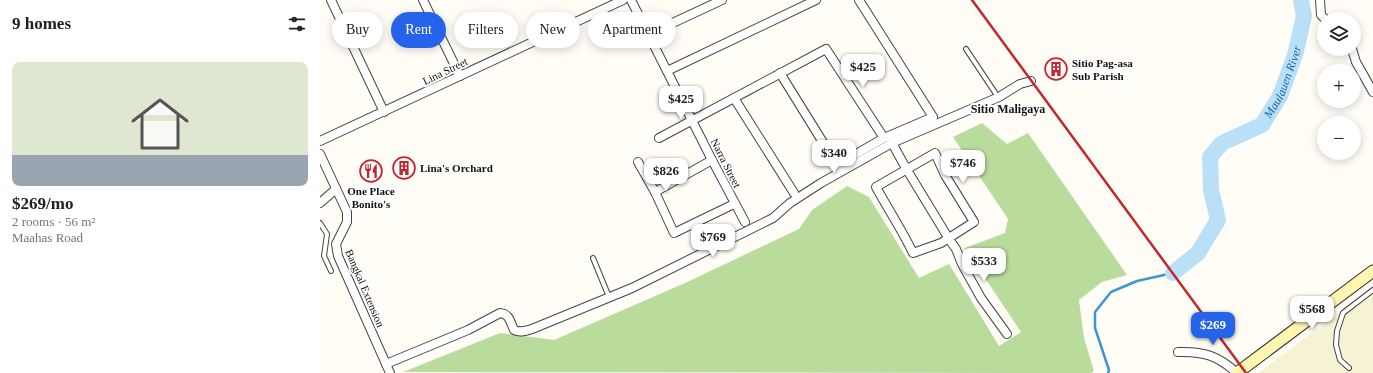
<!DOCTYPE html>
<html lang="en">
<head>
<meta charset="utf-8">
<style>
  :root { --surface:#fff; --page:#f2f2f2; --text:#202124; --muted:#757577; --line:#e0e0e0; --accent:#2563eb }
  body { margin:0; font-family:Georgia,serif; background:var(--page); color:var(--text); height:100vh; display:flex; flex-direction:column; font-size:15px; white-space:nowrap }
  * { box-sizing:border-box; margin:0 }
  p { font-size:13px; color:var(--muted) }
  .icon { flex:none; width:22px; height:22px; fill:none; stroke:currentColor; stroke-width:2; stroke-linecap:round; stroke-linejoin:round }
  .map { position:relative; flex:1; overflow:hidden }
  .sheet { display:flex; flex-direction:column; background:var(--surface); width:320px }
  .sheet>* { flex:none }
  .hud { position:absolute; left:12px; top:12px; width:380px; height:36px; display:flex; gap:8px }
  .tools { position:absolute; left:997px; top:12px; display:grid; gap:8px }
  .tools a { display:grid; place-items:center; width:44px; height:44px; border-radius:50%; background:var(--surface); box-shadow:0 2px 10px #0003; font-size:20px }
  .price { position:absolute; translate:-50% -34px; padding:0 9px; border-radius:8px; background:#fff; color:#222; font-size:13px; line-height:26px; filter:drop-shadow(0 1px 2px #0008) }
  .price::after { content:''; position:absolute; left:50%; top:24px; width:12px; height:9px; margin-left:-6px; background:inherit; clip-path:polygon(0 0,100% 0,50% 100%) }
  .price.current { background:var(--accent); color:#fff }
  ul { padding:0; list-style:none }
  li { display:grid; align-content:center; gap:8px; height:212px; padding:0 12px }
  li+li { border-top:1px solid var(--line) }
  li span { display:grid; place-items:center; height:124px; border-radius:8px; color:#555 }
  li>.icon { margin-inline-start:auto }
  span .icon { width:72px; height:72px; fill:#fffc; stroke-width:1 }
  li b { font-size:17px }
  h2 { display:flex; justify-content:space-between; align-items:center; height:48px; padding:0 12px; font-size:17px }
  .tag { padding:0 14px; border-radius:18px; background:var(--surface); box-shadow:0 2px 10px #0003; font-size:14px; line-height:36px }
  .tag.current { background:var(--accent); color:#fff }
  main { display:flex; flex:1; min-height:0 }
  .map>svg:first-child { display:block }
  .farmland { fill:#f6f3d4 }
  .forest { fill:#b9dc9c }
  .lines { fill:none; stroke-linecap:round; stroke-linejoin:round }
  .stream { stroke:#3f96cf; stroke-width:2.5 }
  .river { stroke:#b9e0f7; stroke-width:16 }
  .lane-casing { stroke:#444; stroke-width:6 }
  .street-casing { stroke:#444; stroke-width:10 }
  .secondary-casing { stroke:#333; stroke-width:13 }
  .lane { stroke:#fff; stroke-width:4 }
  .street { stroke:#fff; stroke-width:8 }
  .secondary { stroke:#fff6b0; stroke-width:11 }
  .rail { stroke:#c4262e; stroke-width:2.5 }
  .labels { text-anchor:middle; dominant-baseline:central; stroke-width:4; stroke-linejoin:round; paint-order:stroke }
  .poi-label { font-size:11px; font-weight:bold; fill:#111; stroke:#fff; text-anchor:start }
  .street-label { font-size:11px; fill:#111; stroke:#fff }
  .water-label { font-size:12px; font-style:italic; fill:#1768a6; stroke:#fff }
  .neighbourhood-label { font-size:12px; font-weight:bold; fill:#111; stroke:#fff }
</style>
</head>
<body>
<main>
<section class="sheet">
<h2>9 homes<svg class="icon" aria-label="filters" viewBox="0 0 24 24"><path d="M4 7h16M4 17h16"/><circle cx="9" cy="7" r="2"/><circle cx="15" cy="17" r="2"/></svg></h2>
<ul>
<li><span style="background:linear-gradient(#dfe7d0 75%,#9aa5b1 0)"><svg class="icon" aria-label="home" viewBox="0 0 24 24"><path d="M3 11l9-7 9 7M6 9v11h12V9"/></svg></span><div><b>$269/mo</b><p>2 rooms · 56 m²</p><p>Maahas Road</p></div></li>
</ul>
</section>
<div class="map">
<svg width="1053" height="373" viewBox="0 0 1053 373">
  <rect width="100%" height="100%" fill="#fffdf5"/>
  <polygon class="farmland" points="1053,287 1053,373 938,373"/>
  <polygon class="forest" points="662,123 687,144 708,133 807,275 782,282 759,300 764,338 774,371 771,373 83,372 180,333 234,340 365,283 479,229 492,210 527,186 549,197 599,278 629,264 679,346 701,332 645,248 685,233 688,219 633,137"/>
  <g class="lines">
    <polyline class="stream" points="788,373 789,370 775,328 775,312 791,292 817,281 853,273"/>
    <path class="river" id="s1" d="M853 273 878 253 898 220 891 190 890 157 902 143 942 125 960 96 975 55 984 16 981 0"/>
    <g class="lane-casing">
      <g id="lane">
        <polyline points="646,49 678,97"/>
        <polyline points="0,223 7,234 4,256 11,271"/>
        <polyline points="273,258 289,297"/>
        <polyline points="1029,368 1020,360 1016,345 1017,331 1023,313 1053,290"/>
      </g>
    </g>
    <g class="street-casing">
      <g id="street">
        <polyline points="11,0 64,112"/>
        <polyline points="103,0 140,76"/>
        <polyline points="311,0 392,160 425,222"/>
        <polyline points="1000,0 1001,15 1005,19"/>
        <polyline points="329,34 402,0"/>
        <polyline points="1032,49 1036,62 1053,92"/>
        <polyline points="347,71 496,0"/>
        <polyline points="460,73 517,165 564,138 613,117 539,0"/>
        <polyline points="414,98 474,193"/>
        <polyline points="339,138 506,49 564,138"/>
        <polyline points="0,141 303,0"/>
        <polyline points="572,143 587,170 629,239 636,249 642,264 661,298 687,334"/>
        <path d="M615 153 625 175 654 222 621 243 593 253C582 230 568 209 556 187Z"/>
        <polyline points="0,154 27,212 27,222 16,244 18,256 70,373"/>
        <polyline points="318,162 335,192 354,233 414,204"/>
        <polyline points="335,192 392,160"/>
        <polyline points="0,203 16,189"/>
        <path d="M858 352C884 351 898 356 917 373"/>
        <path d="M66 364 148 330 180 313C190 314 190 322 194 330 200 333 206 331 212 329L312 288 453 218 470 203 501 183 572 143 679 97 700 84 711 81"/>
      </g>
    </g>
    <g class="secondary-casing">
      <polyline id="secondary" points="917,373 1053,271"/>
    </g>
    <use href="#lane" class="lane"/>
    <use href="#street" class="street"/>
    <use href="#secondary" class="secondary"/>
    <polyline class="rail" points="652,0 926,373"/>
  </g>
  <defs>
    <g id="building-ring" transform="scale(1.15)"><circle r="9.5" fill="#fff" stroke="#c4262e" stroke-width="1.5"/><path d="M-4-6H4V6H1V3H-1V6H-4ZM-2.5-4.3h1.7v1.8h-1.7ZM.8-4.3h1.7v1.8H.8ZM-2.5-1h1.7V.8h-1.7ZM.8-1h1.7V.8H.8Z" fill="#c4262e"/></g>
    <g id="restaurant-ring" transform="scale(1.15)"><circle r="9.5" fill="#fff" stroke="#c4262e" stroke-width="1.5"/><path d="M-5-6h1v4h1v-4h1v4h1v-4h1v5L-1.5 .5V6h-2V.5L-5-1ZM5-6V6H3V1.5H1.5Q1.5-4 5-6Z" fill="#c4262e"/></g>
  </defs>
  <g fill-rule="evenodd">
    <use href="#building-ring" x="736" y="69"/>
    <use href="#building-ring" x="84" y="168"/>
    <use href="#restaurant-ring" x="51" y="171"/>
  </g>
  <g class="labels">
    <g class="poi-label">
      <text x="752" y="63">Sitio Pag-asa<tspan x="752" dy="13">Sub Parish</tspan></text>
      <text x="100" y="168">Lina's Orchard</text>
      <text x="51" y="191" text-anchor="middle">One Place<tspan x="51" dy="13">Bonito's</tspan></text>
    </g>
    <g class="street-label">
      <text transform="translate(125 71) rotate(-26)">Lina Street</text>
      <text transform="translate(406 163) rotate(63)">Narra Street</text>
      <text transform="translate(45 288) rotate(67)">Bangkal Extension</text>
    </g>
    <g class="water-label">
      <text stroke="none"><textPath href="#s1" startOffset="245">Maulauen River</textPath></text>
    </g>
    <g class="neighbourhood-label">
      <text x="688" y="109">Sitio Maligaya</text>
    </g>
  </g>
</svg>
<div class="tools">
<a><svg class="icon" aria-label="layers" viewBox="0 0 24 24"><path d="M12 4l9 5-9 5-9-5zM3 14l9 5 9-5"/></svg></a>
<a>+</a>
<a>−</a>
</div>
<b class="price" style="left:543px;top:88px">$425</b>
<b class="price" style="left:361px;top:120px">$425</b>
<b class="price" style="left:514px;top:174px">$340</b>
<b class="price" style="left:643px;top:184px">$746</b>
<b class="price" style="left:346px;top:192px">$826</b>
<b class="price" style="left:393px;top:258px">$769</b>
<b class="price" style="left:664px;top:282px">$533</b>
<b class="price" style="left:992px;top:330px">$568</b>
<b class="price current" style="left:893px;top:346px">$269</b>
<div class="hud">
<a class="tag">Buy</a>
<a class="tag current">Rent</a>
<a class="tag">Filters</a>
<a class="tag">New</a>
<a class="tag">Apartment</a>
</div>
</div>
</main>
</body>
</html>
